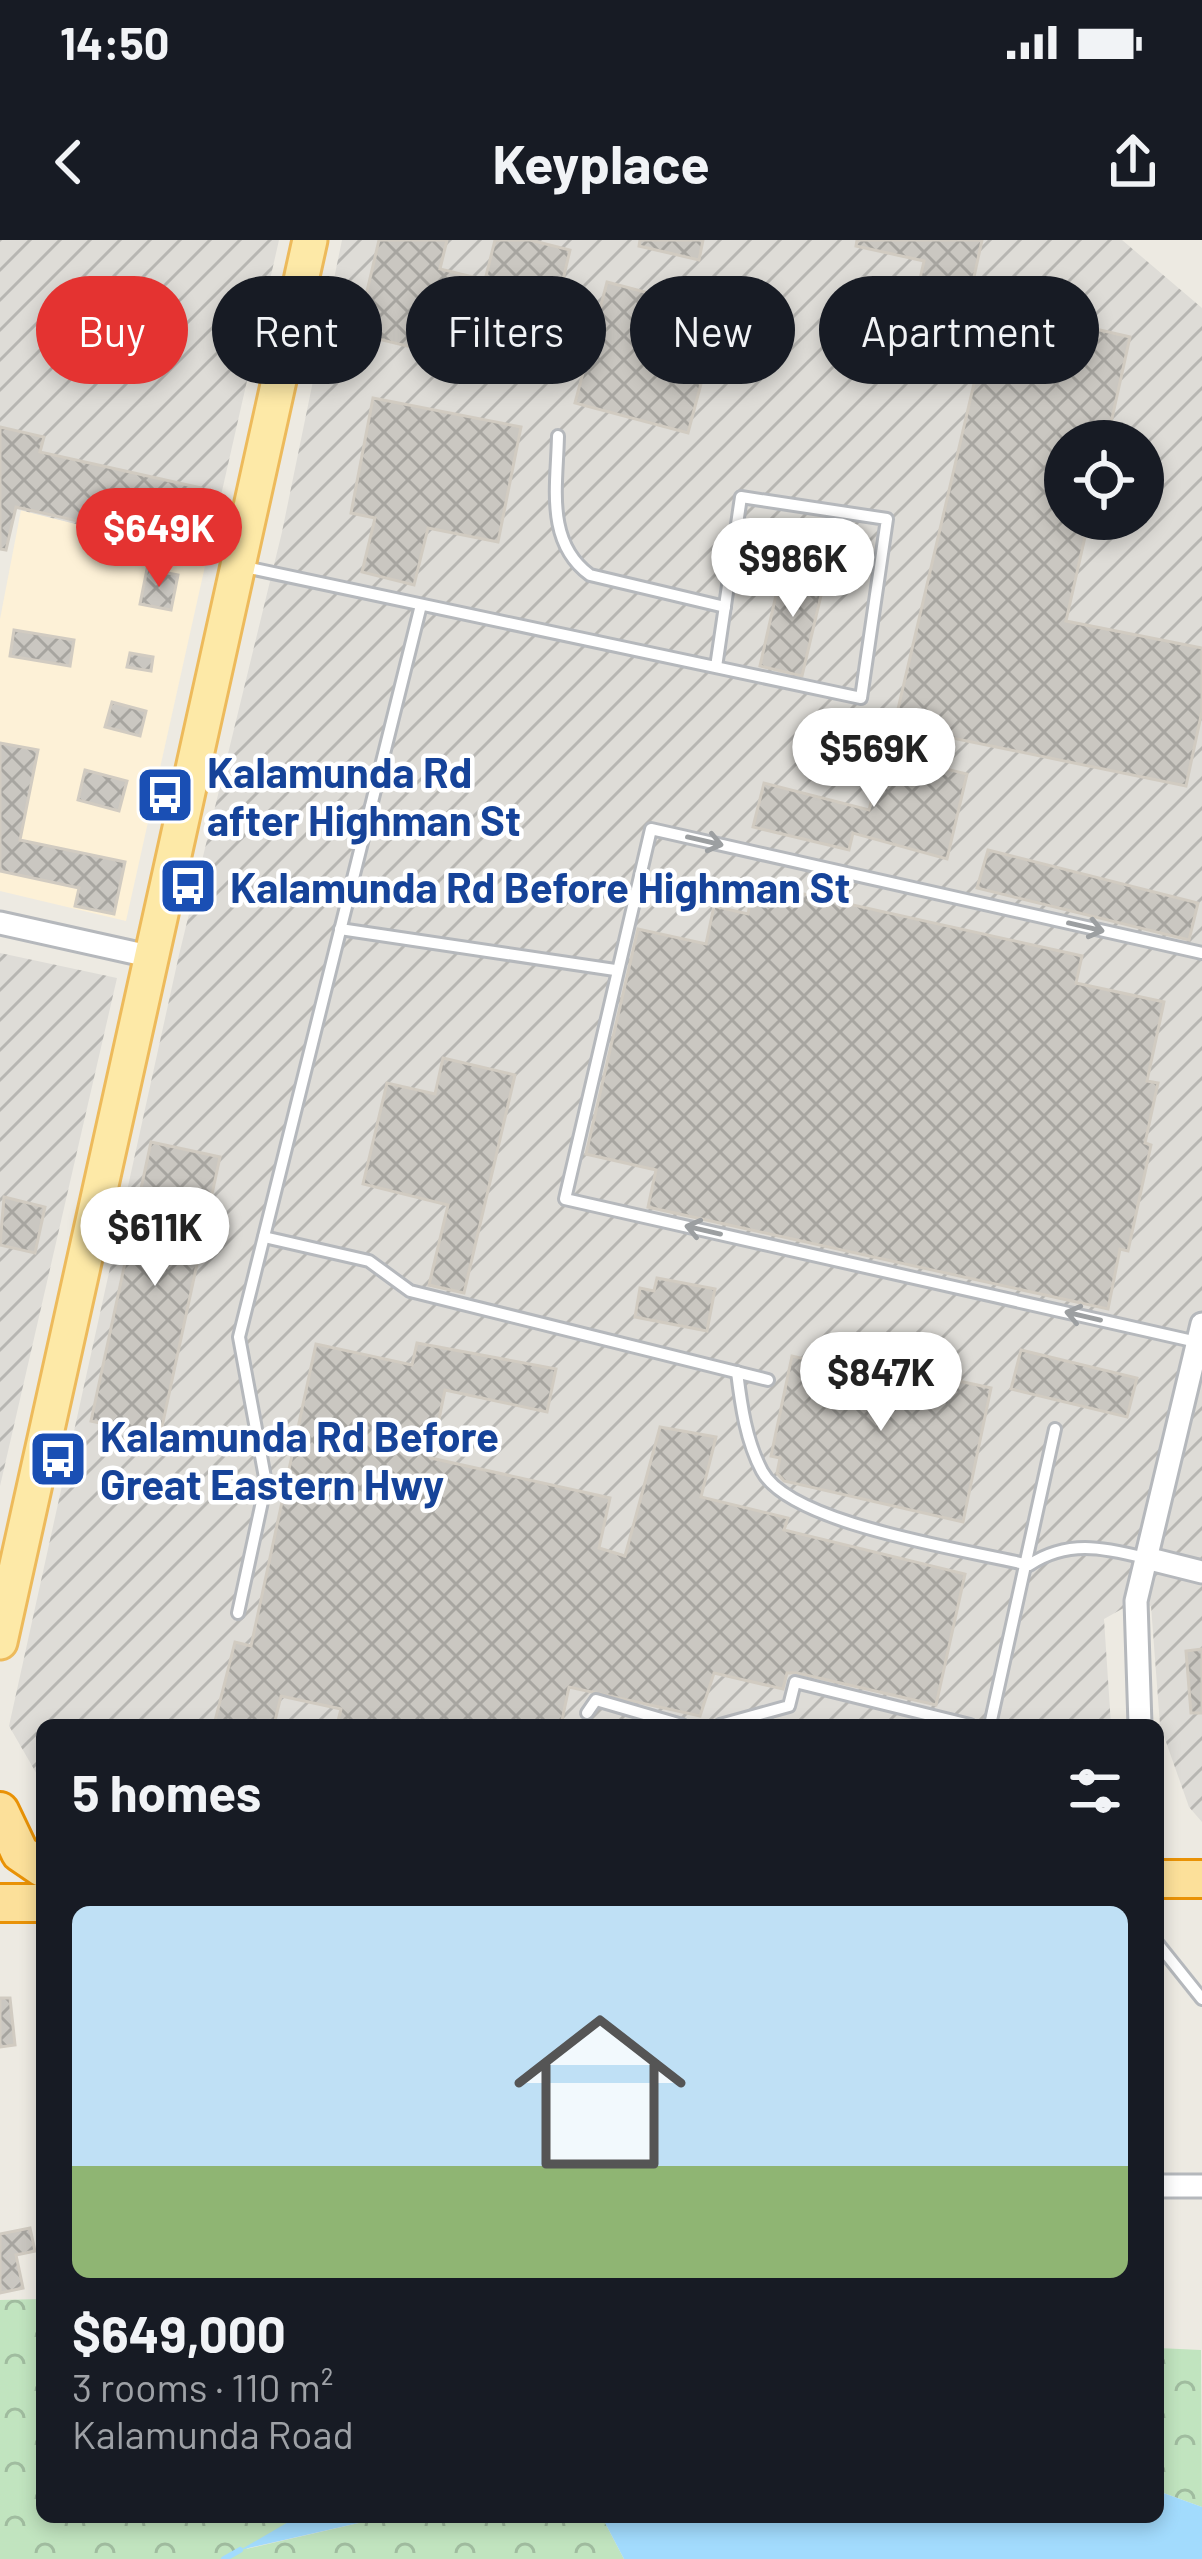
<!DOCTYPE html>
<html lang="en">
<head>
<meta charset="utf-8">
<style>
  :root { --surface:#171b24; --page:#20242c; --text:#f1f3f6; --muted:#9ea1a6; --line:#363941; --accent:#e43331 }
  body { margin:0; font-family:Barlow,sans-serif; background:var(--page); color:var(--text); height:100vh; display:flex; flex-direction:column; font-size:45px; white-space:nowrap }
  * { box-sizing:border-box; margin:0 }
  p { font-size:39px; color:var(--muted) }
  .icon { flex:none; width:66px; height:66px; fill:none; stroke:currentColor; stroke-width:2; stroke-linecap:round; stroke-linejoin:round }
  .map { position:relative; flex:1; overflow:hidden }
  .panel { position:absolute; left:36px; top:1479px; width:1128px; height:804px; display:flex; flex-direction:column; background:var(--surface); border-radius:18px; box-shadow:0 6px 18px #0003 }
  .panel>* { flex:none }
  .banner { position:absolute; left:36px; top:36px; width:1131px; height:108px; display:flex; gap:24px }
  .controls { position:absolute; left:1044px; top:180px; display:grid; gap:24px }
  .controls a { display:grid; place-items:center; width:120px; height:120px; border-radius:50%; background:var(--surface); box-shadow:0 6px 18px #0003; font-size:60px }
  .price { position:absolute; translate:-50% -102px; padding:0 27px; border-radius:42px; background:#fff; color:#222; font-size:39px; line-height:78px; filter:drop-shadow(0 3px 6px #0008) }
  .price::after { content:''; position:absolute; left:50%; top:72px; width:36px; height:27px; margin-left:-18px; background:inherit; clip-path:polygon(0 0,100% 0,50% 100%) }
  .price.active { background:var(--accent); color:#fff }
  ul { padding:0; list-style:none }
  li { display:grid; align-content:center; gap:24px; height:636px; padding:0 36px }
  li+li { border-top:3px solid var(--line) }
  li span { display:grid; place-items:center; height:372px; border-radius:18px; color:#555 }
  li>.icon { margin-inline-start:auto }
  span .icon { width:216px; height:216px; fill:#fffc; stroke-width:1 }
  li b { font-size:51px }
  h2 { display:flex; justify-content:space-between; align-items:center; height:144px; padding:0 36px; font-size:51px }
  .pill { padding:0 42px; border-radius:54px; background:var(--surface); box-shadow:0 6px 18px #0003; font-size:42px; line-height:108px }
  .pill.active { background:var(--accent); color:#fff }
  .status { display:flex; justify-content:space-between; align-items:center; height:84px; padding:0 60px; background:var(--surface); direction:ltr }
  .status svg { height:33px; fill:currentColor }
  header { display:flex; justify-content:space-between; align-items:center; height:156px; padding:0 36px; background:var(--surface); font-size:54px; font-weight:700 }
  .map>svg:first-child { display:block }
  .commercial { fill:#fdf1d7 }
  .industrial { fill:url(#industrial-furrows); fill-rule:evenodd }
  .park { fill:url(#park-crowns) }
  .water { fill:#a2dbfd }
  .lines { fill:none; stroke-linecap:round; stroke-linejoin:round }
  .stream { stroke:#a2dbfd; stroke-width:6 }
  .building { fill:url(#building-cross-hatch); stroke:#d1cbc1; stroke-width:3 }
  .service-casing { stroke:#b5b8bc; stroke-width:16 }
  .minor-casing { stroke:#b5b8bc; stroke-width:27 }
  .primary-casing { stroke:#edba5b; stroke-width:39 }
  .trunk-casing { stroke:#e99206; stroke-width:42 }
  .service { stroke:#fff; stroke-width:10 }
  .minor { stroke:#fff; stroke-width:21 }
  .primary { stroke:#fde9a7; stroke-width:33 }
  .trunk { stroke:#fce09a; stroke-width:36 }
  .oneway { stroke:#9c9fa1 }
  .labels { text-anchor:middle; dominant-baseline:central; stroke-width:9; stroke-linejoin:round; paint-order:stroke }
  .transit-label { font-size:42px; font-weight:bold; fill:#164399; stroke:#fff; text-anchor:start }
</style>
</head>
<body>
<div class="status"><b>14:50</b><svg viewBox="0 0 49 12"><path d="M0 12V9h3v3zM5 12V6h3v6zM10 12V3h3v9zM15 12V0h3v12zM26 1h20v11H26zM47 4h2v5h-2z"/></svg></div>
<header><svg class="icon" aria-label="back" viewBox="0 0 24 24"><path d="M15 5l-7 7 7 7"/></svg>Keyplace<svg class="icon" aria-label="share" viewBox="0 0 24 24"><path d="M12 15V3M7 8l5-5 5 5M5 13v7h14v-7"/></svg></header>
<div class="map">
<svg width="1202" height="2319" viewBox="0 0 1202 2319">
  <defs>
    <pattern id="industrial-furrows" width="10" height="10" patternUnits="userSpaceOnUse" patternTransform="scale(3)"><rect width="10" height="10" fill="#dedcd7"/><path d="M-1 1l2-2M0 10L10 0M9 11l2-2" fill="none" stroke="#b7b6b2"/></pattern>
    <pattern id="park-crowns" width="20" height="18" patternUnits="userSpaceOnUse" patternTransform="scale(3)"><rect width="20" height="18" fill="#c1e4bf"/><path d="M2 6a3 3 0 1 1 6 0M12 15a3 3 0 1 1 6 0" fill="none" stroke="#a0bc9f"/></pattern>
    <pattern id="building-cross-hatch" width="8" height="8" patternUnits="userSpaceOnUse" patternTransform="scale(3)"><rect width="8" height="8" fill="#cac7c1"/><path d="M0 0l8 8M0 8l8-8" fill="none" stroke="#a7a5a0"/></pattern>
  </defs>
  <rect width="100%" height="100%" fill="#edeae2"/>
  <polygon class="commercial" points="21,270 207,317 126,681 0,651 0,379"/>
  <g class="industrial">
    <polygon points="0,0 279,0 207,317 0,265"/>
    <path d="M342 0H1122L1202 68V1582L1189 1567 1160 1485 1151 1366 1136 1361 1104 1379 1111 1485H42V1543L9 1486 179 715 282 292ZM1065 201H1143V279H1065Z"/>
    <polygon points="0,713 117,738 0,1246"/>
  </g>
  <g class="park">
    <polygon points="42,2059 42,2277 297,2277 246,2309 385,2277 602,2277 624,2319 0,2319 0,2060"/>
    <polygon points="1158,2108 1201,2110 1202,2267 1158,2251"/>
  </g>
  <g class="water">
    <polygon points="1158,2251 1202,2267 1202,2319 624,2319 602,2277 1158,2277"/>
    <polygon points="297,2277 385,2277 240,2310"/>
  </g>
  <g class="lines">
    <polyline class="stream" points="224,2319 240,2310"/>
  </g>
  <g class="building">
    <polygon points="379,0 447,0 440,29 485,40 495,0 530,0 570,10 540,138 357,94"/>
    <polygon points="640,0 703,0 699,20 639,6"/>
    <polygon points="857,0 982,0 969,60 1130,97 1107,201 1065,201 1065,279 1089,279 1066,381 1202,408 1202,471 1186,546 894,486 976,135 902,119 924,21 856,6"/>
    <polygon points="607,42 720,72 688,193 575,163"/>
    <polygon points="373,158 521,187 498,302 428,288 414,345 362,332 375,278 351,273"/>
    <polygon points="0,187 44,197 40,212 201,248 188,306 16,267 6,310 0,309"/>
    <polygon points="783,324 826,334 802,436 760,426"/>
    <polygon points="147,329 178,335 171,370 140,364"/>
    <polygon points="14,390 74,400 70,426 10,416"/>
    <polygon points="130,413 153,417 151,431 127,427"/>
    <polygon points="112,462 146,471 140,496 105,487"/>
    <polygon points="0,503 38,510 20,600 125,622 114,674 75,666 79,648 0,631"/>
    <polygon points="884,514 967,534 947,619 853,593 849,610 753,587 764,543 869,570"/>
    <polygon points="85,530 127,541 119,571 78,560"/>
    <polygon points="988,610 1198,663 1189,700 977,648"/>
    <polygon points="754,643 1082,716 1076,743 1164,762 1147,841 1158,843 1145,903 1151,905 1128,1011 1120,1009 1108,1069 648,967 656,930 586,914 638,689 706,704 714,666 748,674"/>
    <polygon points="443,818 515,835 464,1053 429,1045 448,965 363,944 387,843 435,854"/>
    <polygon points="151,902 220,917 160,1196 91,1181"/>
    <polygon points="4,957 45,967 35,1013 0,1005"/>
    <polygon points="657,1038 715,1049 707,1091 635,1077 640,1048 654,1051"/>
    <polygon points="417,1103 556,1129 547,1172 445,1150 431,1218 610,1258 599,1308 625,1316 660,1187 716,1197 701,1257 788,1278 784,1290 965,1334 936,1465 797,1433 787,1433 783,1449 714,1433 700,1476 569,1447 561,1485 337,1485 341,1469 281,1456 274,1485 214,1485 235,1402 251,1406 316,1104 412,1125"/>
    <polygon points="1021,1110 1137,1138 1127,1177 1011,1149"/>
    <polygon points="833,1114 991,1148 963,1282 784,1241 777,1233 780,1218 771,1216 792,1116 831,1125"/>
    <polygon points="1202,1409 1202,1473 1191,1473 1186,1411"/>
    <polygon points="0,1758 10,1758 15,1805 0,1807"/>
    <polygon points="30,1988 35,2011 16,2015 23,2048 0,2053 0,1994"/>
  </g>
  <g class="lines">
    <g class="service-casing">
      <g id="service">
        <path d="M558 196C557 246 545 302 590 335L725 367"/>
        <polyline points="240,326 861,458 887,279 741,257 716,427"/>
        <polyline points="340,689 615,730"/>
        <polyline points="264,997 369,1021 410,1051 768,1140"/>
        <polyline points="1197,1102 565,959 651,589 1202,713"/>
        <path d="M737 1132C741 1165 746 1201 762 1231 791 1285 968 1310 1029 1325 1067 1300 1102 1307 1145 1318"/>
        <polyline points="238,1373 266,1243 239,1097 421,365"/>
        <polyline points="587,1473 596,1460 682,1485"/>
        <polyline points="720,1485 789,1466 795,1442 970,1485"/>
        <polyline points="990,1485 1055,1189"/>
        <polyline points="1158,1704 1202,1759"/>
      </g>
    </g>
    <g class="minor-casing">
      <g id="minor">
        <polyline points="0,683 153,717"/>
        <polyline points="1146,1318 1202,1332"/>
        <polyline points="1140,1485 1136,1361 1202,1084"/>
        <polyline points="1158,1946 1202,1946"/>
      </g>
    </g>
    <g class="primary-casing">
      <polyline id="primary" points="0,1402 310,0"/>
    </g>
    <g class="trunk-casing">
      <g id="trunk">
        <polyline points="0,1571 20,1613 42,1628"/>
        <polyline points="1158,1639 1202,1639"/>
        <polyline points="0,1663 42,1663"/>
      </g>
    </g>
    <use href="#service" class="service"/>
    <use href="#minor" class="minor"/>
    <use href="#primary" class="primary"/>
    <use href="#trunk" class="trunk"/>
  </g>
  <defs><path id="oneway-shaft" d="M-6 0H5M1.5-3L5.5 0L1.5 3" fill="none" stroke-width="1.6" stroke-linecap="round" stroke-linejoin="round" transform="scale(3)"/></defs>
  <g class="oneway">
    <use href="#oneway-shaft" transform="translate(705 601) rotate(13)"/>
    <use href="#oneway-shaft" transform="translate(1086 687) rotate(13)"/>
    <use href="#oneway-shaft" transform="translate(703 990) rotate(-167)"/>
    <use href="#oneway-shaft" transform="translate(1083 1076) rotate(-167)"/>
  </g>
  <defs>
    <g id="bus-square" transform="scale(3)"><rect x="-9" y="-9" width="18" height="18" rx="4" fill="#1a4fb4" stroke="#fff"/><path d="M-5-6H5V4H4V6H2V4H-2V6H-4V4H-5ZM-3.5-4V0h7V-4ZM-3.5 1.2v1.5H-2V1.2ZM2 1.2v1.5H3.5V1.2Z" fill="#fff"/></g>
  </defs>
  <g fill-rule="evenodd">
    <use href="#bus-square" x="165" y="555"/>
    <use href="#bus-square" x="188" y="646"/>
    <use href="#bus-square" x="58" y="1219"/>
  </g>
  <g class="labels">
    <g class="transit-label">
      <text x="207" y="531">Kalamunda Rd<tspan x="207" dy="48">after Highman St</tspan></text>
      <text x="230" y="646">Kalamunda Rd Before Highman St</text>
      <text x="100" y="1195">Kalamunda Rd Before<tspan x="100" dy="48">Great Eastern Hwy</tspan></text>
    </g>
  </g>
</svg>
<div class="controls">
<a><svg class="icon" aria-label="locate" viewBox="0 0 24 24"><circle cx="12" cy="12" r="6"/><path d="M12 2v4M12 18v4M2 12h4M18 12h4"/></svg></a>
</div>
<b class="price active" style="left:159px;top:350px">$649K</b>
<b class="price" style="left:793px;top:380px">$986K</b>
<b class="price" style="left:874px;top:570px">$569K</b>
<b class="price" style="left:155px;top:1049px">$611K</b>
<b class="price" style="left:881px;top:1194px">$847K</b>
<div class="banner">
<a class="pill active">Buy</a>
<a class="pill">Rent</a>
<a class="pill">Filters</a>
<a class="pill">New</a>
<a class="pill">Apartment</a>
</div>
<section class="panel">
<h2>5 homes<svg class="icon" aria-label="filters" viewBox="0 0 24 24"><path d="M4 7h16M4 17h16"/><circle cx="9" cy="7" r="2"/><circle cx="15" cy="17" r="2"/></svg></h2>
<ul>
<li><span style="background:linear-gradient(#bfe0f5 70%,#8fb573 0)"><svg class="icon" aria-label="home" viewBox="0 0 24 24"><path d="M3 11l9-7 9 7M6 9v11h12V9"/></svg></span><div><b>$649,000</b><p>3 rooms · 110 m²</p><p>Kalamunda Road</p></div></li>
</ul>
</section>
</div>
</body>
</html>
